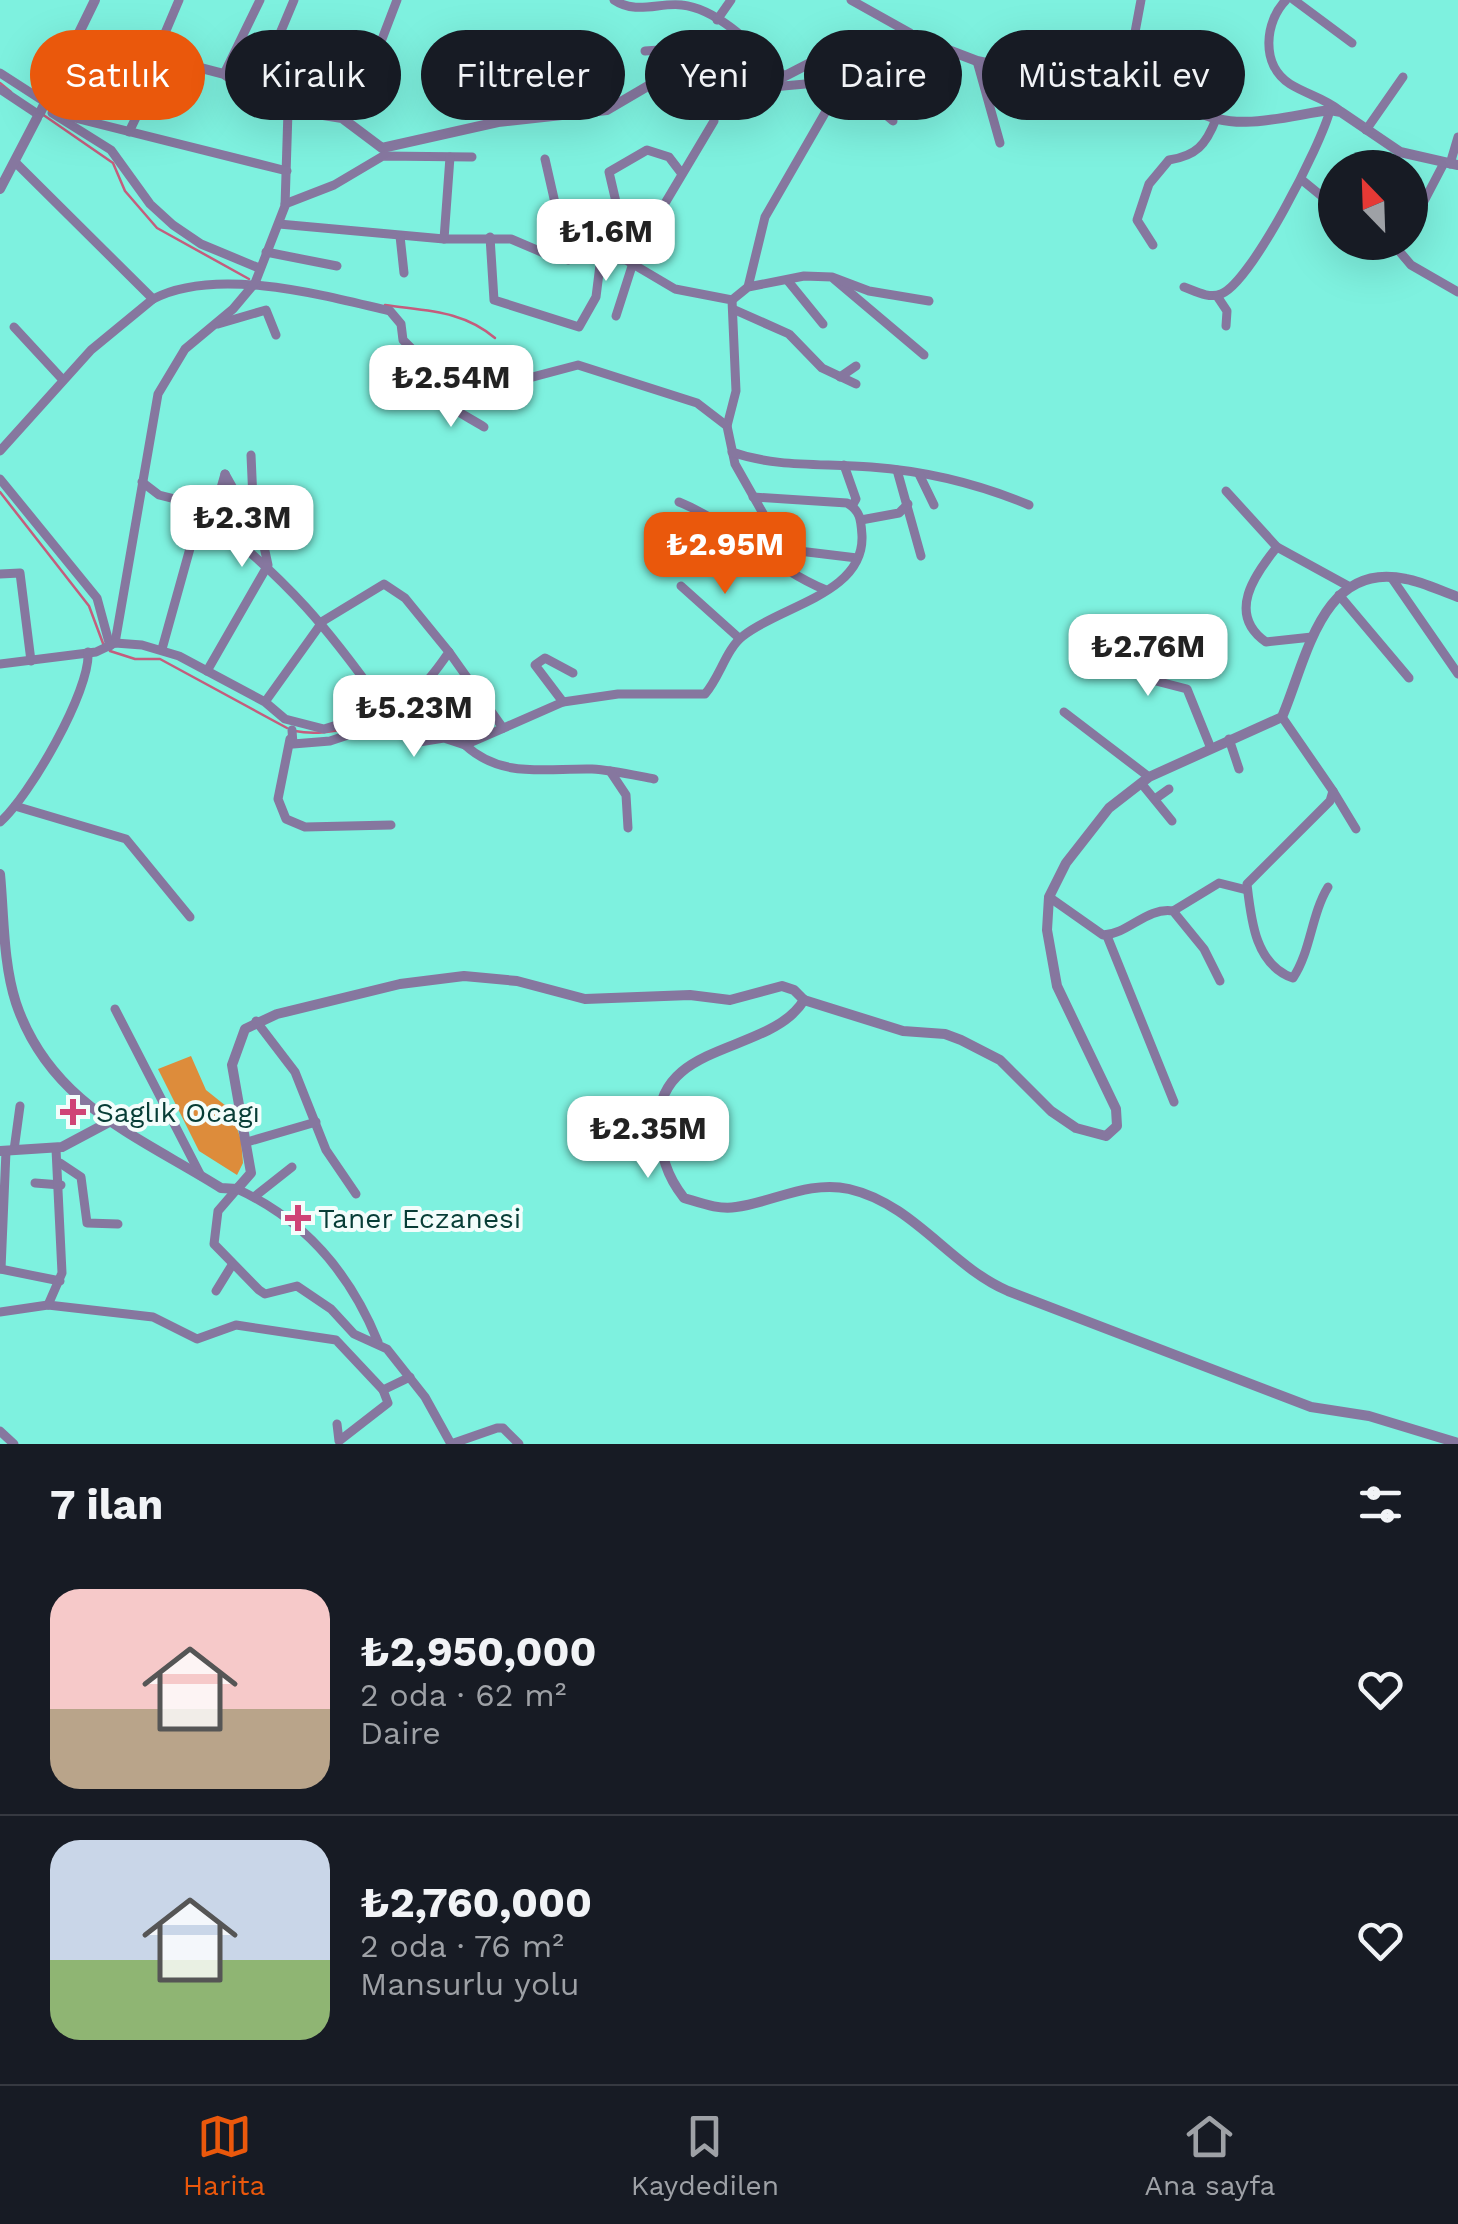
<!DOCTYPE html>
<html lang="tr">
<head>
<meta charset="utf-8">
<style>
  :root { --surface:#171b24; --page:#20242c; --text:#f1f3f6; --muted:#9ea1a6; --line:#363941; --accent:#ea580c }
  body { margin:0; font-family:"Work Sans",sans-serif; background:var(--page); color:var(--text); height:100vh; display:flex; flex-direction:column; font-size:38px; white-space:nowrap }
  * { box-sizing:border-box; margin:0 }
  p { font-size:32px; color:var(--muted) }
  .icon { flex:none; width:55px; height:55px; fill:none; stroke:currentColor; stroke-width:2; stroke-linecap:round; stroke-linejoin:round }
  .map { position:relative; height:1444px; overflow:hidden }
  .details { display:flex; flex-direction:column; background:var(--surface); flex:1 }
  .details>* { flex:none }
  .top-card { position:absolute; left:30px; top:30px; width:1400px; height:90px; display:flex; gap:20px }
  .needle { width:65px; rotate:337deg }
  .tools { position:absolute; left:1318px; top:150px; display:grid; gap:20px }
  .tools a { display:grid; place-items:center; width:110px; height:110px; border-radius:50%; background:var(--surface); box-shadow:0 10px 40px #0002; font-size:50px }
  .price { position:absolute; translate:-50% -85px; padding:0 22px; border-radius:20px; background:#fff; color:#222; font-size:32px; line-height:65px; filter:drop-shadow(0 2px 5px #0008) }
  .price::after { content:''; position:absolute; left:50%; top:60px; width:30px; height:22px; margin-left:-15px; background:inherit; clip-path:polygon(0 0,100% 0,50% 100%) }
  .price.selected { background:var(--accent); color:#fff }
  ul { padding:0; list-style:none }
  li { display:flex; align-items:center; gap:30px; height:250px; padding:0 50px }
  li+li { border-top:2px solid var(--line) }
  li span { display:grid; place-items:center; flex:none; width:280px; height:200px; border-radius:30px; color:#555 }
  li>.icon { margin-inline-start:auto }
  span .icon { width:120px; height:120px; fill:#fffc; stroke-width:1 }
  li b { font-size:42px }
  h2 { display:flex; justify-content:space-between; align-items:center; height:120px; padding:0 50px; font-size:42px }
  .chip { padding:0 35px; border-radius:45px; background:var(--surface); box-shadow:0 10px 40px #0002; font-size:35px; line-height:90px }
  .chip.selected { background:var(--accent); color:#fff }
  .dock { display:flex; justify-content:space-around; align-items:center; height:140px; border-top:2px solid var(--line); background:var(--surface); font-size:28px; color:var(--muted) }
  .dock a { display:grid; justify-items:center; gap:5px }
  .dock .selected { color:var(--accent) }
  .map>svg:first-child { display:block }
  .forest { fill:#dd8c3b }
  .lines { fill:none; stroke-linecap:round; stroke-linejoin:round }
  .stream { stroke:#c45d7d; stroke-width:2.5 }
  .minor { stroke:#86779f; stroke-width:9 }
  .tertiary { stroke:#86779f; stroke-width:10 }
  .poi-dot { fill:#cf4376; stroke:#f3fdfb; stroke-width:4 }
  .labels { text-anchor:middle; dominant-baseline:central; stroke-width:8; stroke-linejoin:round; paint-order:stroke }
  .poi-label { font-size:28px; fill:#073d36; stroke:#f3fdfb; text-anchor:start }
</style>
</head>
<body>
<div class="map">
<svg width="1458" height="1444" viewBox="0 0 1458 1444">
  <rect width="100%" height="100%" fill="#7ef1df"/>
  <polygon class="forest" points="191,1056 206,1090 231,1110 241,1140 243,1163 237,1175 199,1151 158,1069"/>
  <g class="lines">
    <g class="stream">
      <polyline points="0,83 11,92"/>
      <polyline points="42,114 113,163 125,191 157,228 249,279"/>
      <path d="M385 305C426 311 462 310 495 338"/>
      <polyline points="0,492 89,606 104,646"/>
      <polyline points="110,651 135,659 160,659 287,728"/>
      <path d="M295 731C329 738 361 722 396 722"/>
    </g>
    <g class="minor">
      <path d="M614 0C636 15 660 2 682 5 720 9 758 51 784 76"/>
      <polyline points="851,0 910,33 913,40"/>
      <path d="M1286 0C1265 21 1260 65 1290 84 1306 94 1324 98 1339 110"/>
      <polyline points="1294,0 1352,43"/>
      <polyline points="717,20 731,0"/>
      <polyline points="893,39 897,68 922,97"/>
      <polyline points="645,51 674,49 690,61 697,77"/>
      <polyline points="154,59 179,0"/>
      <polyline points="977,61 1000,143"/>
      <polyline points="0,73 45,102"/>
      <polyline points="224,74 260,0"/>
      <path d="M768 87C836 83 838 72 893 121"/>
      <polyline points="0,89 39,115"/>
      <polyline points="255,93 294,0"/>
      <polyline points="1091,94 1133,43 1141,0"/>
      <polyline points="52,113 111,150 150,204 173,225 201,244 259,268"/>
      <polyline points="59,114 287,171"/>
      <polyline points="342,118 366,81 397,0"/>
      <polyline points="1366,130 1403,77"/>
      <polyline points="129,132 163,61"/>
      <polyline points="545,159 568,260"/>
      <polyline points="1450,164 1458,137"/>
      <polyline points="682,174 669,157 647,150 609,172 630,262 714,121"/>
      <polyline points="1302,180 1335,207"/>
      <polyline points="285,204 334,185 383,156 472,157"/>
      <polyline points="279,224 444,239 511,239 553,257 626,260 675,289 732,300 736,391 727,426"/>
      <polyline points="1410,228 1444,163"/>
      <polyline points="400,236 404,273"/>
      <polyline points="490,237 494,300 579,327 596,297 601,257"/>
      <polyline points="444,239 450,157"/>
      <path d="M1153 245 1137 220 1149 184 1169 160C1196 156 1206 145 1216 119"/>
      <polyline points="1394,245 1411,265 1458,292"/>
      <polyline points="266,252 337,266"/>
      <polyline points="834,279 924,355"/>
      <polyline points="788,281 823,324"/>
      <polyline points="748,287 765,217 829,106 832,82"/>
      <path d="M1184 287C1195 291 1209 299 1221 294 1251 283 1322 143 1330 110"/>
      <polyline points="1217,296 1227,311 1226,326"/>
      <path d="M153 299C216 266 323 295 390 311L401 324 403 340 425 362 506 384 578 365 697 403 727 426 735 464 777 538 799 551 857 558"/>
      <polyline points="732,300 748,287 804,276 832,277 869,291 929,301"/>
      <polyline points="735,310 789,334 822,368 856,384"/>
      <polyline points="616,316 633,263"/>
      <polyline points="218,324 266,310 276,335"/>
      <polyline points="14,327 63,380"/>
      <path d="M425 362 416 369C423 396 462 413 484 427"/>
      <polyline points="840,377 856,366"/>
      <polyline points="0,451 91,350 153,299 15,162"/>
      <path d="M732 452C777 468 823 463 871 467 925 471 979 484 1029 505"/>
      <polyline points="251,455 254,523"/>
      <polyline points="844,465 856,499 852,506"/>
      <polyline points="897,470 921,556"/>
      <polyline points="919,474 934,505"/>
      <polyline points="0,479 97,598 110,646"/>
      <polyline points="142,482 159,495 183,501 187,524 194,534 162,649"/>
      <polyline points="1226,491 1277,547 1350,587"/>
      <path d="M679 502C733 524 772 568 826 590"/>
      <polyline points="861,520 899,513 908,504"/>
      <polyline points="210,526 225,474"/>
      <path d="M194 536 210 526H219C290 584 326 626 379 700"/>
      <path d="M1277 547C1255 574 1226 614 1266 642L1312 637"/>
      <polyline points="0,574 20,573 31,661"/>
      <polyline points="1391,577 1458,674"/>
      <polyline points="681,586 739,638"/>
      <polyline points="1339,595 1409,678"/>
      <polyline points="115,643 158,394 185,349 233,309 255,283 285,206 288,111"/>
      <polyline points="1083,650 1122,662 1152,680 1187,689 1210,746"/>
      <polyline points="449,652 503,728"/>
      <path d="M0 664 96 652 115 643 142 645 179 656 265 702 285 719 324 729 356 719 379 700C411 709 433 675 449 652L405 598 384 584 323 621 265 702"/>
      <polyline points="207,671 268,565 263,542 225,474"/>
      <polyline points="563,702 535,665 545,658 573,673"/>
      <polyline points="1064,712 1149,777"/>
      <path d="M1282 717 1333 791 1330 801 1247 884C1251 919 1255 965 1293 978 1311 951 1311 915 1328 887"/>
      <path d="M292 730 293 744 330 741 363 730 392 731 419 742 444 738 465 745 563 702 618 694H705C720 677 726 649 743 636 780 606 864 594 862 536 861 521 861 511 847 503L753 497"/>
      <polyline points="290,739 278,799 286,819 305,827 391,825"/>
      <polyline points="1229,739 1239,769"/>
      <path d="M465 745C502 779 545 768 592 769 612 770 633 775 654 779"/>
      <polyline points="610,771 626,795 628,828"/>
      <polyline points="1141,783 1172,821"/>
      <polyline points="1333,791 1356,829"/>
      <polyline points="1155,799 1169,789"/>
      <polyline points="15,806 126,839 190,917"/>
      <path d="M0 822C29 797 91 690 88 652"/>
      <path d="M1049 897 1103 935C1129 934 1146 907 1173 911L1204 949 1220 981"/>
      <polyline points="1173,911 1219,883 1247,890"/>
      <polyline points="1107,936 1174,1102"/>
      <polyline points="115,1009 201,1176"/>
      <polyline points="256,1021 295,1072 326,1150 356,1194"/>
      <polyline points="247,1142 316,1122"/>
      <polyline points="14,1150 20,1106"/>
      <polyline points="60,1163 81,1177 87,1223 118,1224"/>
      <polyline points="35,1183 61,1185"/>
      <polyline points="254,1197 292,1167"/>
      <polyline points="0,1269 60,1281"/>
      <polyline points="1,1269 6,1151"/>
      <polyline points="216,1291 232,1265"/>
      <polyline points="48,1305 62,1273 56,1149"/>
      <polyline points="0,1312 48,1305 153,1317 197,1339 236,1325 336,1340 383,1390 410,1377"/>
      <path d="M378 1342C350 1273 305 1220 237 1189L218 1211 214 1244 259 1290 265 1294 297 1286 331 1309 354 1334 387 1349 425 1397 451 1444"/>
      <polyline points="337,1424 339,1441 388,1403 383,1390"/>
      <polyline points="0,1431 14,1444"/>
      <polyline points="451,1444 497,1428 503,1428 519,1444"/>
    </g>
    <g class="tertiary">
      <path d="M78 36 224 74 274 107 342 118 382 148 498 122 607 110 665 76 697 77 752 93 847 44 893 39 930 43 977 61 1068 80 1103 109 1119 105 1143 75 1155 72C1170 83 1180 100 1196 110 1234 134 1289 115 1330 110L1341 112 1400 152 1458 165"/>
      <polyline points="40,113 95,0"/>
      <polyline points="0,189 37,118"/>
      <path d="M0 874C4 916 3 963 16 1003 50 1104 138 1136 221 1188L237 1189 251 1173 232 1065 245 1029 277 1014 400 984 464 976 517 981 585 999 690 995 730 1000 782 986 794 990 804 1000C771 1055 655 1040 659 1126 661 1155 666 1175 684 1198 701 1203 719 1210 736 1207 773 1202 810 1180 849 1189 914 1204 950 1266 1008 1291L1311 1407 1369 1416 1458 1443"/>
      <path d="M804 1000 903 1031 945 1034 961 1040 1000 1060 1051 1111 1076 1128 1106 1136 1117 1126 1116 1109 1057 986 1047 930 1049 897 1066 863 1109 808 1149 777 1282 717C1306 662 1321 560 1406 579 1423 582 1441 591 1458 597"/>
      <polyline points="0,1151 62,1147 109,1122"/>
    </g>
  </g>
  <g class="poi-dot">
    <path d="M68 1097h10v10h10v10h-10v10h-10v-10h-10v-10h10z"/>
    <path d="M293 1203h10v10h10v10h-10v10h-10v-10h-10v-10h10z"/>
  </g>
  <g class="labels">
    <g class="poi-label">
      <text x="96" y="1112">Saglık Ocagı</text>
      <text x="318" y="1218">Taner Eczanesi</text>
    </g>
  </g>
</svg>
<div class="tools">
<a><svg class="needle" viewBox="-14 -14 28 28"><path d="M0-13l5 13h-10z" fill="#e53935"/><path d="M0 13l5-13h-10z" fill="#9ea1a6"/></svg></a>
</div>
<b class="price" style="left:606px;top:284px">₺1.6M</b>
<b class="price" style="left:451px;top:430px">₺2.54M</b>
<b class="price" style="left:242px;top:570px">₺2.3M</b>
<b class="price selected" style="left:725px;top:597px">₺2.95M</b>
<b class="price" style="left:1148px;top:699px">₺2.76M</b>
<b class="price" style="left:414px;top:760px">₺5.23M</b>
<b class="price" style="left:648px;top:1181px">₺2.35M</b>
<div class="top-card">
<a class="chip selected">Satılık</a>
<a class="chip">Kiralık</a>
<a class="chip">Filtreler</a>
<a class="chip">Yeni</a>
<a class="chip">Daire</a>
<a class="chip">Müstakil ev</a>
</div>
</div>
<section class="details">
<h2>7 ilan<svg class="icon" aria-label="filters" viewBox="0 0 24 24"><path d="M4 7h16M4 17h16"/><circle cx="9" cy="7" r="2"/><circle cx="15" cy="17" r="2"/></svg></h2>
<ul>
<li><span style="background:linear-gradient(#f6c9c9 60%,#b9a48a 0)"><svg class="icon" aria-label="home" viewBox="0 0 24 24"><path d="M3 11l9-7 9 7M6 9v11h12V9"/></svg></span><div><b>₺2,950,000</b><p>2 oda · 62 m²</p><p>Daire</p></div><svg class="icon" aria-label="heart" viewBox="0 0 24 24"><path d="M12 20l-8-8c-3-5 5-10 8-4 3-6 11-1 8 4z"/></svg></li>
<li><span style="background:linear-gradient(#c9d6e8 60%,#8fb573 0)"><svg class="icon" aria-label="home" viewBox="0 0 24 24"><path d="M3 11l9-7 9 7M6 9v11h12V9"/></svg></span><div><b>₺2,760,000</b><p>2 oda · 76 m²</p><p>Mansurlu yolu</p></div><svg class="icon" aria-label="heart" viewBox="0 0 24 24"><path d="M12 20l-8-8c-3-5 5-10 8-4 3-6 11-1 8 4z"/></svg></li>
</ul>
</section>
<nav class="dock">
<a class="selected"><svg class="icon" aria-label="map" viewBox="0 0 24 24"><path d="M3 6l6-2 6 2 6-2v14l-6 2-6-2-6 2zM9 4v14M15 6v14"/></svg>Harita</a>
<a><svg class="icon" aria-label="saved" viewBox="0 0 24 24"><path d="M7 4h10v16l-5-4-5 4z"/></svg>Kaydedilen</a>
<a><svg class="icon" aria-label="home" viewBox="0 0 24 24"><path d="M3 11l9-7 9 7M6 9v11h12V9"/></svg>Ana sayfa</a>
</nav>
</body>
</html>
